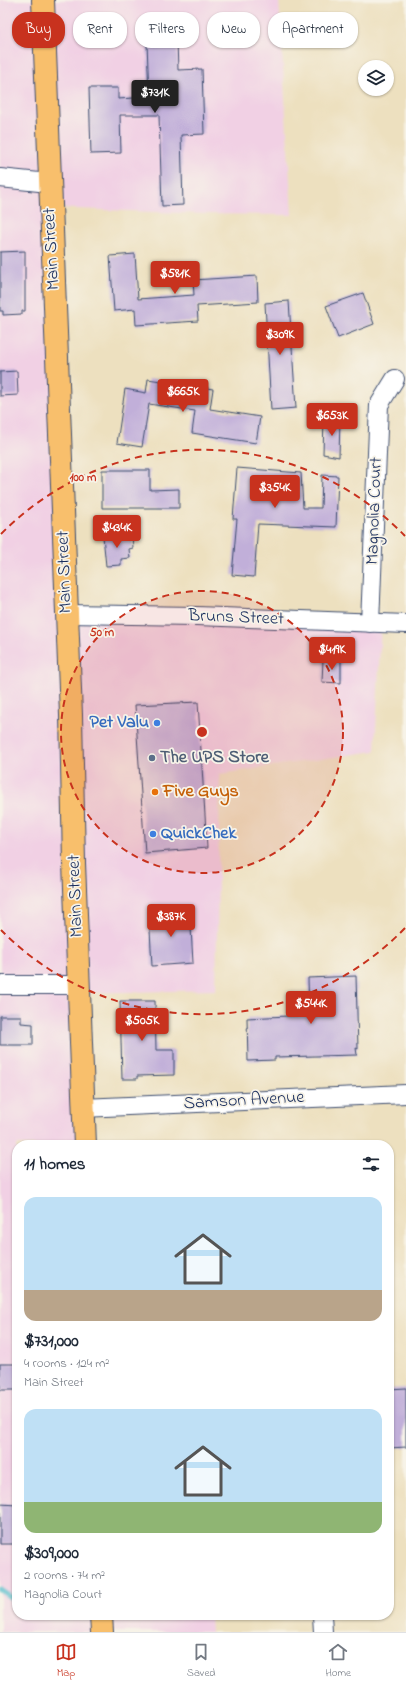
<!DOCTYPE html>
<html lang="en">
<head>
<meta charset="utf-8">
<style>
  :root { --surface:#fff; --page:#f2f2f3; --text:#1f2937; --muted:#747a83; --line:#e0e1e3; --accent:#c8321e }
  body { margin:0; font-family:"Indie Flower",sans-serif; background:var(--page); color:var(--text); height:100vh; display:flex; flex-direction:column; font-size:15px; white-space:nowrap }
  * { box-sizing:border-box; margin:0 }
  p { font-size:13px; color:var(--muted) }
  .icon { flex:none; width:22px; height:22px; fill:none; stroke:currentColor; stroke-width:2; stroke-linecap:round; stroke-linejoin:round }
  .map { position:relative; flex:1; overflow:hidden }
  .details { position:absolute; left:12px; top:1140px; width:382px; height:480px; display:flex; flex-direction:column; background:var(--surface); border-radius:16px; box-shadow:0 1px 3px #0004 }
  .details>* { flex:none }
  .top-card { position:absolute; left:12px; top:12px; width:382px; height:36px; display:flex; gap:8px }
  .controls { position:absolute; left:358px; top:60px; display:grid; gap:8px }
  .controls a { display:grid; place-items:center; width:36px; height:36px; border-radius:50%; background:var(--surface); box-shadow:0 1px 3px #0004; font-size:20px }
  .price { position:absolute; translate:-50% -34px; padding:0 9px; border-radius:4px; background:var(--accent); color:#fff; font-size:13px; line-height:26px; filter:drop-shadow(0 1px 2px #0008) }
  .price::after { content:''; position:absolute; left:50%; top:24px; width:12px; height:9px; margin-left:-6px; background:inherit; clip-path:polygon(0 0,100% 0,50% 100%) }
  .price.on { background:#222; color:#fff }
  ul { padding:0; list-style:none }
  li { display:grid; align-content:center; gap:8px; height:212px; padding:0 12px }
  li span { display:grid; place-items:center; height:124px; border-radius:12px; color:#555 }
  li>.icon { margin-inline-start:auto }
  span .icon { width:72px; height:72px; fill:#fffc; stroke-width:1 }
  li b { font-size:17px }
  h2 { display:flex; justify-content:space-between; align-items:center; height:48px; padding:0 12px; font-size:17px }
  .chip { padding:0 14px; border-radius:16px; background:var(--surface); box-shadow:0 1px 3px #0004; font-size:14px; line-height:36px }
  .chip.on { background:var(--accent); color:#fff }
  .tab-bar { display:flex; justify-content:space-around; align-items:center; height:56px; border-top:1px solid var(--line); background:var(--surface); font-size:11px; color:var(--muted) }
  .tab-bar a { display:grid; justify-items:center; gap:2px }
  .tab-bar .on { color:var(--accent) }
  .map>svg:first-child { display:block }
  .built { fill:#f1d0e4 }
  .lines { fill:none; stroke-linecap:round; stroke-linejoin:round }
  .stream { stroke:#52bdce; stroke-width:5.5 }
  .building { fill:#c1afd9 }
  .minor-casing { stroke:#3a4a6d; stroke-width:20 }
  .major-casing { stroke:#3a4a6d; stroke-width:24 }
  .minor { stroke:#fff; stroke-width:18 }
  .major { stroke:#f8bf6c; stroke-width:22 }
  .ring { fill:none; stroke:#c8321e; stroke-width:2; stroke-dasharray:7 5 }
  .shop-dot { fill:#3f7fe0; stroke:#f7f3e8; stroke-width:1.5 }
  .service-dot { fill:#5c6f8a; stroke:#f7f3e8; stroke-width:1.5 }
  .food-dot { fill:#e8710a; stroke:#f7f3e8; stroke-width:1.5 }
  .labels { text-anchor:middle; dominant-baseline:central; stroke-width:3.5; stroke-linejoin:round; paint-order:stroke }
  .street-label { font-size:18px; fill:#1b2f5e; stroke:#f7f3e8 }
  .shop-label { font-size:18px; font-weight:bold; fill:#366cbe; stroke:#f7f3e8; text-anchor:end }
  .service-label { font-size:18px; font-weight:bold; fill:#4e5e75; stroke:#f7f3e8; text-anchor:start }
  .food-label { font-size:18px; font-weight:bold; fill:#c56008; stroke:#f7f3e8; text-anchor:start }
  .centre { fill:#c8321e; stroke:#f7f3e8; stroke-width:2 }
  .ring-label { font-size:12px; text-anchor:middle; font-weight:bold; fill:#c8321e; stroke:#f7f3e8; stroke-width:3.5; stroke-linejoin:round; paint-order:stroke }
</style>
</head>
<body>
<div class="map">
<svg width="406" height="1632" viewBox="0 0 406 1632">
  <rect width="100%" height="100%" fill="#f7f3e8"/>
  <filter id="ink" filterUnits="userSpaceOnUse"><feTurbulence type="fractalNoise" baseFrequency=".025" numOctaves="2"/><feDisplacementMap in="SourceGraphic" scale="8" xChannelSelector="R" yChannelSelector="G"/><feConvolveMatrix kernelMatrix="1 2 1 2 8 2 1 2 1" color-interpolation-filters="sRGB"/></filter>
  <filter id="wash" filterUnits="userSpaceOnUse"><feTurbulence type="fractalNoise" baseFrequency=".012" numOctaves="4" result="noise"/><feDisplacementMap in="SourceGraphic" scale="16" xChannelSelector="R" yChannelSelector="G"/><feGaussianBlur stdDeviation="0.9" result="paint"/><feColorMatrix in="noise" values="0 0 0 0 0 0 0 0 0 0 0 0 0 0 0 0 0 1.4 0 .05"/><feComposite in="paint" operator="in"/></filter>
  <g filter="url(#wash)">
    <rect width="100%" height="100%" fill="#ede0bf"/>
    <polygon class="built" points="0,0 279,0 292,215 206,214 51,208 72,611 381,623 375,751 220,774 216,990 79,993 85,1145 17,1145 17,1615 210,1615 211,1632 0,1632"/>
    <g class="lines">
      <polyline class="stream" points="0,1590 10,1597 17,1597"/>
    </g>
    <g id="blocks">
      <g class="building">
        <polygon points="177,41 178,70 202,69 204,134 181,135 183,205 162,206 159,115 120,115 121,153 91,154 89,88 118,88 118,99 149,97 147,42"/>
        <polygon points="25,251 25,311 22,311 22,314 3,315 3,311 0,311 0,252"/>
        <polygon points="135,254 138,299 194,295 193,280 257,276 258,302 197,306 198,321 136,325 135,309 114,311 110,256"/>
        <polygon points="363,293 374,324 338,338 326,306"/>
        <polygon points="289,301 296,408 271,410 265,303"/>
        <polygon points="17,371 18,395 0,396 0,372"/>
        <polygon points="148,379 213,389 210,409 260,417 256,443 192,433 195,411 149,404 142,447 117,443 125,389 146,393"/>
        <polygon points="324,419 340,419 339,457 323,454"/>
        <polygon points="237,468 301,473 303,508 321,508 322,475 338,476 336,527 258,524 254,577 232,575 237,519 233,519"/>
        <polygon points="102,470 150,470 150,490 179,489 179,508 102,508"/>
        <polygon points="132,534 133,548 129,549 130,558 121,559 121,565 106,566 103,536"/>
        <polygon points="323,660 341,660 341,683 322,682"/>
        <polygon points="198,702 207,848 145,853 135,705"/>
        <polygon points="190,910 193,963 152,966 149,912"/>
        <polygon points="356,976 358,1049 356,1048 357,1055 275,1057 275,1060 248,1061 247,1018 309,1015 308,978"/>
        <polygon points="120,1001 155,1001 156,1050 174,1050 174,1075 137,1076 137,1079 122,1079"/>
        <polygon points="0,1016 21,1016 21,1023 33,1024 33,1045 0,1045"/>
        <rect x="0" y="1364" width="17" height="26"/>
        <polygon points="406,1388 406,1447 389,1448 389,1389"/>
        <polygon points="0,1504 17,1505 17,1544 0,1544"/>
      </g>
    </g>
  </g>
  <g filter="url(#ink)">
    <use href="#blocks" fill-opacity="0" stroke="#3a4a6d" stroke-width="1"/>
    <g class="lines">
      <g class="minor-casing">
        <g id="minor">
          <polyline points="0,178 49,183"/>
          <polyline points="66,614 197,616 406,624"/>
          <polyline points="370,623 379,405 395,379"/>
          <polyline points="0,985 78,985"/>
          <polyline points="82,1108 406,1094"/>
          <polyline points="322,1615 323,1632"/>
        </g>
      </g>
      <g class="major-casing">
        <g id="major">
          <polyline points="43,0 71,715 74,863 85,1145"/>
          <polyline points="101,1615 102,1632"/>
        </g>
      </g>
      <use href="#minor" class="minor"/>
      <use href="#major" class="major"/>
    </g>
  </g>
  <circle cx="202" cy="732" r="141" fill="#c8321e" fill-opacity=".12"/>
  <g class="ring">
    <circle cx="202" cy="732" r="141"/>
    <path d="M405 928A282 282 0 0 1 1 930M1 534A282 282 0 0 1 405 536"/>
  </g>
  <g class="shop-dot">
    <circle cx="157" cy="723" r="4"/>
    <circle cx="153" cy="834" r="4"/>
  </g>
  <circle class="service-dot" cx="152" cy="758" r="4"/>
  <circle class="food-dot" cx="155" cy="792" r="4"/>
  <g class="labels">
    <g class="street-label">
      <text transform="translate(52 249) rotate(-93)">Main Street</text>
      <text transform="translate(375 511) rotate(-88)">Magnolia Court</text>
      <text transform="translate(65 572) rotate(-92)">Main Street</text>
      <text transform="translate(236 618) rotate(2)">Bruns Street</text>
      <text transform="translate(76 896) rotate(-92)">Main Street</text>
      <text transform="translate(244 1101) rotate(-3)">Samson Avenue</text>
    </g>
    <g class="shop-label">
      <text x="149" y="723">Pet Valu</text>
      <text x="161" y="834" text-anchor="start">QuickChek</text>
    </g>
    <g class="service-label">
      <text x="160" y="758">The UPS Store</text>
    </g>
    <g class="food-label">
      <text x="163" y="792">Five Guys</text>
    </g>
  </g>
  <circle cx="202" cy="732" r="6" class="centre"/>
  <g class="ring-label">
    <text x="83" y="481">100 m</text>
    <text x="102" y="636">50 m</text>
  </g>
</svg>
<div class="controls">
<a><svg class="icon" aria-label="layers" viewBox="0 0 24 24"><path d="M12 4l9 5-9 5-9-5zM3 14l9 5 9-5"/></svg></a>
</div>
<b class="price on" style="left:155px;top:114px">$731K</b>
<b class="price" style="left:175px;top:295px">$581K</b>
<b class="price" style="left:280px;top:356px">$309K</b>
<b class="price" style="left:183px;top:413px">$665K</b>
<b class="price" style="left:332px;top:437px">$653K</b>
<b class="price" style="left:275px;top:509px">$354K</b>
<b class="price" style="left:117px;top:549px">$434K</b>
<b class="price" style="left:332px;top:671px">$419K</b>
<b class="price" style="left:171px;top:938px">$387K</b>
<b class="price" style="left:311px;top:1025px">$544K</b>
<b class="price" style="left:142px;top:1042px">$505K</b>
<div class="top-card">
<a class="chip on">Buy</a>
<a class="chip">Rent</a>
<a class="chip">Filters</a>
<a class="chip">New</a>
<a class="chip">Apartment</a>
</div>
<section class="details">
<h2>11 homes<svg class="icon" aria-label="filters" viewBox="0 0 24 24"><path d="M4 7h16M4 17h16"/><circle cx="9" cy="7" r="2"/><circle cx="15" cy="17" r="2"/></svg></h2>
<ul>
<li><span style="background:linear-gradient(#bfe0f5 75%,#b9a48a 0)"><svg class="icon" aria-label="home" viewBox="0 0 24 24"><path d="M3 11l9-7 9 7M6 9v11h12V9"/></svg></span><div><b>$731,000</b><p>4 rooms · 124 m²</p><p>Main Street</p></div></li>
<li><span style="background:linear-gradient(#bfe0f5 75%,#8fb573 0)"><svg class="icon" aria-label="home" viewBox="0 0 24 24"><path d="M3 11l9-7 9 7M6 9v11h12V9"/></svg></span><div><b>$309,000</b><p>2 rooms · 74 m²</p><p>Magnolia Court</p></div></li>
</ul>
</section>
</div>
<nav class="tab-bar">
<a class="on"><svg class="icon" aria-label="map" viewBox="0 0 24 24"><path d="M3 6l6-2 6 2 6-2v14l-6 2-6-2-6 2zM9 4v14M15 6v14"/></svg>Map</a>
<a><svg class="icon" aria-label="saved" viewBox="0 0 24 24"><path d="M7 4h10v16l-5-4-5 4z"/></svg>Saved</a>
<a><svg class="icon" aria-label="home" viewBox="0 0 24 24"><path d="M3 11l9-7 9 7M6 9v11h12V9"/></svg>Home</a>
</nav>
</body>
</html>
